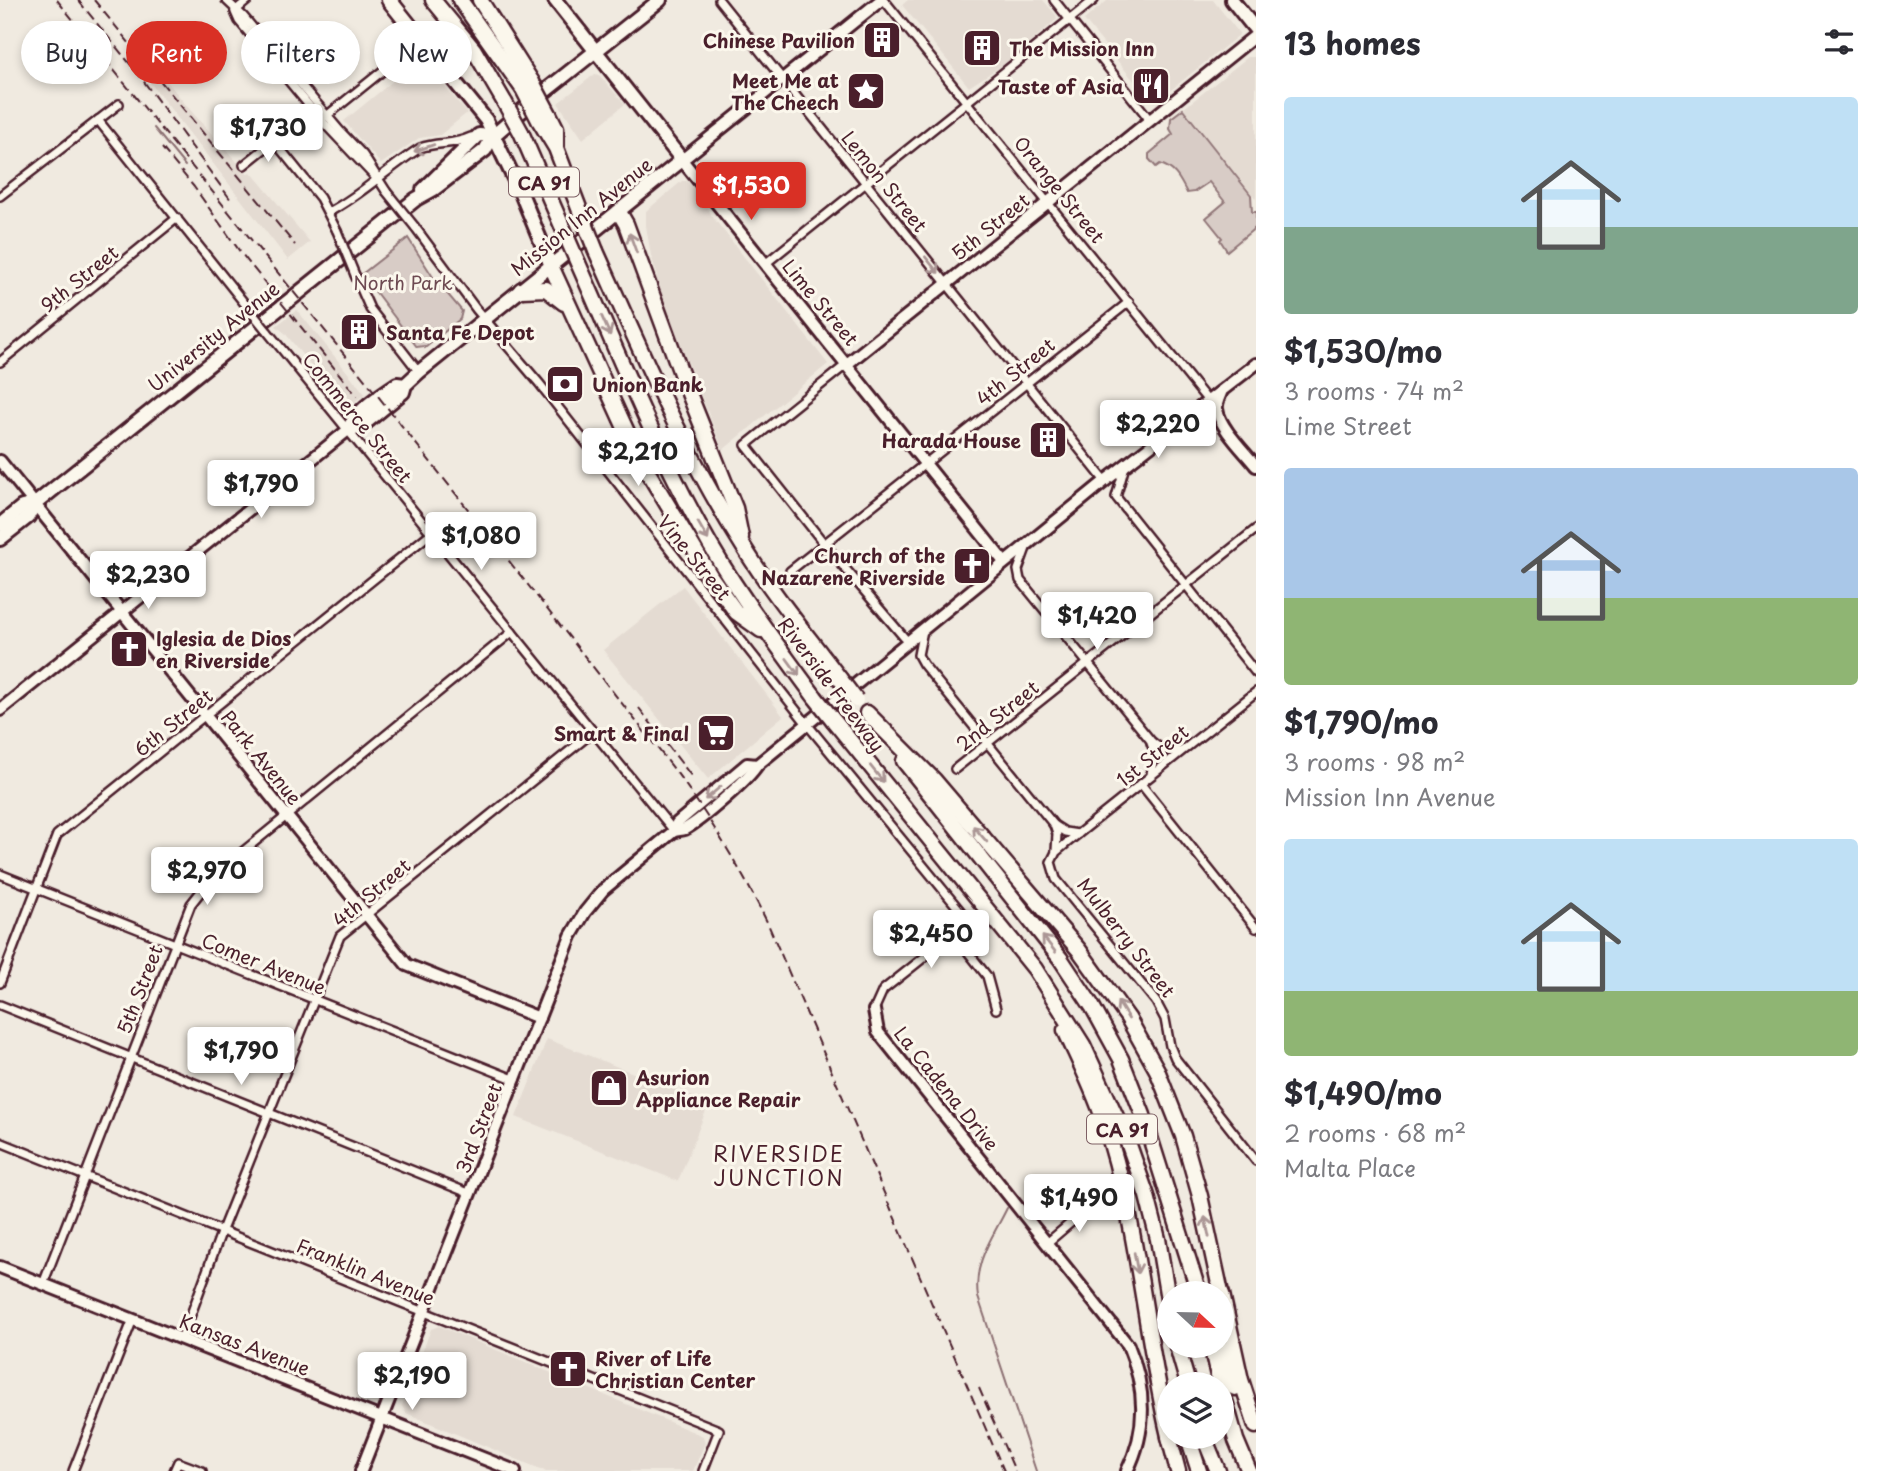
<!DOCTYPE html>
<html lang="en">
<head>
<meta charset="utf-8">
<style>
  :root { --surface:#fff; --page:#f2f2f3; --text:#2b2b33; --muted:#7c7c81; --accent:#d93025 }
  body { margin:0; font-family:"Playpen Sans",sans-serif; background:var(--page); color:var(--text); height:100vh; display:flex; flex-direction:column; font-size:26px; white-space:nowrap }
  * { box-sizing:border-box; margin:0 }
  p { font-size:23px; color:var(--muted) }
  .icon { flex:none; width:38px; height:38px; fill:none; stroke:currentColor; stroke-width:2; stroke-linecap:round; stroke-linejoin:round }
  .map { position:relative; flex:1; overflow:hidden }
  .drawer { display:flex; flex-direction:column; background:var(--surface); width:630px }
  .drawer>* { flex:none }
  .top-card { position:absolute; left:21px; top:21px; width:665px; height:63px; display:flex; gap:14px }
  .needle { width:46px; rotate:112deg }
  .buttons { position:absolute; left:1157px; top:1281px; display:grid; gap:14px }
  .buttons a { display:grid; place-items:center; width:77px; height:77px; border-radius:50%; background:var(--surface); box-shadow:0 4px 10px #0003; font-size:35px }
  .price { position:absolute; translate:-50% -60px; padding:0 16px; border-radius:7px; background:#fff; color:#222; font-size:23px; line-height:46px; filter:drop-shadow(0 2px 4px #0008) }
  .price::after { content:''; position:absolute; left:50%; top:42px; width:21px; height:16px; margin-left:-10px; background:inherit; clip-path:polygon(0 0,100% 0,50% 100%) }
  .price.selected { background:var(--accent); color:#fff }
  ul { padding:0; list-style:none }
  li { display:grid; align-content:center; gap:14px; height:371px; padding:0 28px }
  li span { display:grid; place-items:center; height:217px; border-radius:7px; color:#555 }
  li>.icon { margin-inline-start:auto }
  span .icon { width:126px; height:126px; fill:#fffc; stroke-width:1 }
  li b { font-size:30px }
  h2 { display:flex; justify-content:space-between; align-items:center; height:84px; padding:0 28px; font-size:30px }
  .pill { padding:0 24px; border-radius:32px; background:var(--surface); box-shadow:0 4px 10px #0003; font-size:24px; line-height:63px }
  .pill.selected { background:var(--accent); color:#fff }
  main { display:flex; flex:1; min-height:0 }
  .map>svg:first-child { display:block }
  .built { fill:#e4dbd2 }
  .green { fill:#d8ccc6; stroke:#917678; stroke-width:2 }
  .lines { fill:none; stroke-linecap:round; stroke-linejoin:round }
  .stream { stroke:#8c6f72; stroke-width:2 }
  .street-casing { stroke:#4a1f2b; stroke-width:12 }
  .secondary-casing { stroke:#4a1f2b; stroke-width:16 }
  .primary-casing { stroke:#4a1f2b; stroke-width:18 }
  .highway-casing { stroke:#4a1f2b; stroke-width:19 }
  .street { stroke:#fbf7ec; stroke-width:7 }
  .secondary { stroke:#fbf7ec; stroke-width:10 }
  .primary { stroke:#fbf7ec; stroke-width:12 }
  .highway { stroke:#fbf7ec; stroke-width:14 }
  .rail { stroke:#4a1f2b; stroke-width:2; stroke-dasharray:10 5; stroke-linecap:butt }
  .street-bridge-casing { stroke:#4a1f2b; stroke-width:12; stroke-linecap:butt }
  .highway-bridge-casing { stroke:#4a1f2b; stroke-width:19; stroke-linecap:butt }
  .street-bridge { stroke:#fbf7ec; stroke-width:7 }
  .highway-bridge { stroke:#fbf7ec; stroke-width:14 }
  .oneway { stroke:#ab9695 }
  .labels { text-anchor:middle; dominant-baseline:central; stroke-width:6; stroke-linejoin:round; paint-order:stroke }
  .shield { fill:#fbf7ec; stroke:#7f6065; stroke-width:2 }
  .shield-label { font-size:18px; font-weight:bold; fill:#4a1f2b }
  .poi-label { font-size:19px; font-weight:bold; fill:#4a1f2b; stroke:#fbf7ec; text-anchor:end }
  .street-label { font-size:19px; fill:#4a1f2b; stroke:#fbf7ec }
  .park-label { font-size:19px; fill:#6e4a52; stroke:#fbf7ec }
  .neighbourhood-label { font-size:21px; letter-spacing:2px; fill:#4a1f2b; stroke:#fbf7ec }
</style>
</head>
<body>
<main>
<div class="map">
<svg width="1256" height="1471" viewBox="0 0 1256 1471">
  <rect width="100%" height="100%" fill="#f0eae0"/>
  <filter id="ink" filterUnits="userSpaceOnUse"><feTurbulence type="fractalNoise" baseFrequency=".0143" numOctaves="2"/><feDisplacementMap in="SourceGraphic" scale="14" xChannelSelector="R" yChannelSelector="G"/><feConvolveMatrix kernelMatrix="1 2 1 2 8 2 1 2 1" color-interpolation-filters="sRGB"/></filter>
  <g filter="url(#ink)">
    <g class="built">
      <polygon points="908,0 1043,0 1056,15 1057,19 1010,60 969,87 902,5"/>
      <polygon points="1108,0 1213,0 1239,33 1239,35 1156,102 1148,98 1084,20"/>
      <polygon points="141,49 191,111 247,173 251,172 310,242 288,260 131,58"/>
      <polygon points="1248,57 1256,57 1256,199 1183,109"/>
      <polygon points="421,58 467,113 440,135 419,138 381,164 344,121"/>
      <polygon points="595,74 599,75 625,104 583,139 558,103"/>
      <polygon points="682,181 687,181 704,201 712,216 828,364 723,450 655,280 657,274 651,256 646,226 646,211"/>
      <polygon points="297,310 365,394 345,409 285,333 276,326"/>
      <polygon points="683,586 783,716 708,779 603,650"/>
      <polygon points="547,1039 709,1103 678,1181 516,1117"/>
      <polygon points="439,1326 703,1436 705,1443 693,1471 545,1471 406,1413 402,1406 406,1395 431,1329"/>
    </g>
    <g class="green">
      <path d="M1183 109 1251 195 1252 212H1256V227L1227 251 1220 240 1222 238 1206 218 1225 202 1209 182 1194 192 1187 193C1180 180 1176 169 1160 164L1156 167 1149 159V154L1173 134 1170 129 1171 118Z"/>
      <polygon points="408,238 433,277 462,311 460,319 425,348 424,346 417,347 362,274"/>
    </g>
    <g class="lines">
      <g class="stream">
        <polyline points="154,128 185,166"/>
        <path d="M1007 1208C992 1239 973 1262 978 1297L1036 1471"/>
      </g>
      <g class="street-casing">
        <g id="street">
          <polyline points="226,0 243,16 340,131 363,155 386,191"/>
          <polyline points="719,0 1105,481"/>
          <polyline points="884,0 1208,401"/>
          <polyline points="1054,0 1150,120"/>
          <polyline points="235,11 248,0"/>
          <polyline points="235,12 239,21 321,120 374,176"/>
          <polyline points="324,118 421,40"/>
          <polyline points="98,120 253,314"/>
          <polyline points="244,165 274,141 320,198 337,231"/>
          <polyline points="0,196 119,104"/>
          <path d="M329 212C362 195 388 168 420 148 438 141 452 146 471 137"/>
          <polyline points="415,227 476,309 539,383 807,724 963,914 965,920 961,928 883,990 874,1010"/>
          <polyline points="765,264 1094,0"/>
          <polyline points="355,275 370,309 419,372"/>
          <polyline points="267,331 674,831"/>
          <polyline points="0,362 177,218"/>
          <polyline points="847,364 746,445 826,546 908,642"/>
          <polyline points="1125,466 1116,497 1256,673"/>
          <path d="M1026 548 1018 570 1020 580 1151 741C1161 750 1168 752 1181 751"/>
          <polyline points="790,571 1129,302"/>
          <polyline points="923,630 918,655 923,664 1054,825 1065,832 1078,834"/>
          <polyline points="1256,692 1068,842 1056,852 1051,862 1056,879 1156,1002 1165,1019 1170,1046 1175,1058 1256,1161"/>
          <polyline points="955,769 1256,529"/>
          <polyline points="1151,775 1154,751 1151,743"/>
          <polyline points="1141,784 1256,928"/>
          <polyline points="1054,825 1057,834 1056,851"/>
          <polyline points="0,874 516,1080"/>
          <polyline points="954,934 987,976 996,1009"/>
          <polyline points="0,983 57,835 431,533"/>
          <polyline points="0,1005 471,1194"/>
          <polyline points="0,1142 719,1430 703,1471"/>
          <polyline points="1047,1243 1081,1214 1099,1206"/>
          <polyline points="43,1284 191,904 213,876 512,632"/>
          <polyline points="182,1339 222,1230 340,936 593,732"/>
          <polyline points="73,1471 133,1319"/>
          <polyline points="174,1471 178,1462 202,1471"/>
        </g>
      </g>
      <g class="secondary-casing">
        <g id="secondary">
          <polyline points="881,0 682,160 1004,562"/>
          <polyline points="847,364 1256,35"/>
          <path d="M1221 393C1219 398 1216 403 1217 409 1219 427 1245 452 1256 466"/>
          <polyline points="0,461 407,965 539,1018"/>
          <polyline points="0,710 348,430"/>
          <path d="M674 831C678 830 682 830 685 829 700 821 749 779 757 765L1105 481 1256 364"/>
          <path d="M874 1010 878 1032 1128 1345C1146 1388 1148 1429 1127 1471"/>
          <polyline points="0,1267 515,1471"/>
          <polyline points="361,1471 571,936 585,912 603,890 674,831 677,823 747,764 757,765"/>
        </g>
      </g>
      <g class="primary-casing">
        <g id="primary">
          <polyline points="1232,0 1256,30"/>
          <polyline points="421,40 486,120 521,193 551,266"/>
          <polyline points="423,190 479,135 493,136"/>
          <path d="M405 385 397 384C380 396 356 410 348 430L359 428 403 392 405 385 419 372 682 160 555 0"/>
          <polyline points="0,525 22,507 35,504"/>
          <polyline points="0,539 28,517 35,504 416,199 434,189 485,150 493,136 539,96 660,0"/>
        </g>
      </g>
      <g class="highway-casing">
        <g id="highway">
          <polyline points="389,0 421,40"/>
          <polyline points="433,0 474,50 505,103"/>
          <polyline points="460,0 523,89"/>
          <polyline points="480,0 532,82"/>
          <polyline points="549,114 556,128 556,147"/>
          <polyline points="539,120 556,148 582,216"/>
          <polyline points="521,132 565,233"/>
          <polyline points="619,212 626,224 682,376 735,508 741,537"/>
          <path d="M596 251C641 351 684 453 743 546 771 592 807 635 840 679"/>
          <path d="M578 263C617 351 653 441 699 525 732 586 774 641 815 697"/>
          <polyline points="551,266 637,454 711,577 736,612 761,630"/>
          <polyline points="521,290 546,289 564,303"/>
          <polyline points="867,713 934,780 1079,950 1128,1018 1157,1070 1183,1136 1200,1196 1221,1293"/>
          <polyline points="834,721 1035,969 1083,1045 1129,1145 1147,1196 1158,1239 1169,1305"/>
          <polyline points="904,761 1060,958 1092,1006 1121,1059 1143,1115 1199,1293"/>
          <path d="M1065 1030C1078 1059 1093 1088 1103 1118 1138 1220 1144 1331 1169 1436"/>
          <polyline points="1222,1294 1241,1380 1256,1426"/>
          <polyline points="1177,1346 1188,1384"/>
          <polyline points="1211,1346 1220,1384"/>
          <polyline points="1220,1346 1235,1388"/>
          <polyline points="1222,1390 1236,1440 1249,1471"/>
          <polyline points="1169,1437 1178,1471"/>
          <polyline points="1188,1437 1199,1471"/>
          <polyline points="1204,1437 1218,1471"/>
        </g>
      </g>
      <use href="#street" class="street"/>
      <use href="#secondary" class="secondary"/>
      <use href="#primary" class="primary"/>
      <use href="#highway" class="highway"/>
      <g class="rail">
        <path d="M57 0 386 406 674 769C710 818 741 869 768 924L1004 1471"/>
        <polyline points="78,0 139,75 231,200"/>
        <polyline points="94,0 295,245"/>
        <polyline points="162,148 194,187 241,253 357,396"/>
        <polyline points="639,708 692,777"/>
        <polyline points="979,1388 1015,1471"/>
      </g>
      <g class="street-bridge-casing">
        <g id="street-bridge">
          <polyline points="386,191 415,227"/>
          <polyline points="337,231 355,275"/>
          <polyline points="253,314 267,331"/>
        </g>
      </g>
      <g class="highway-bridge-casing">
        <g id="highway-bridge">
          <polyline points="532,82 549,114"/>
          <polyline points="523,89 539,120"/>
          <polyline points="505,103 521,132"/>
          <polyline points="582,216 596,251"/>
          <polyline points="565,233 578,263"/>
          <polyline points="840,679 856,700"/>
          <polyline points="815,697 834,721"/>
        </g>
      </g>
      <use href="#street-bridge" class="street-bridge"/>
      <use href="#highway-bridge" class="highway-bridge"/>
    </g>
    <defs><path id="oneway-shaft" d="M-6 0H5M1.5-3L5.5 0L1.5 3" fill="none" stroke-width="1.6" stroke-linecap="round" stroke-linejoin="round" transform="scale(1.75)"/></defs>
    <g class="oneway">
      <use href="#oneway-shaft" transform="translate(424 148) rotate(161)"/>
      <use href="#oneway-shaft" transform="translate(633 243) rotate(-110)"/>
      <use href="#oneway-shaft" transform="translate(932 265) rotate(51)"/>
      <use href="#oneway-shaft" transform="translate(606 326) rotate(66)"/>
      <use href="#oneway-shaft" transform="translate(703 531) rotate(60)"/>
      <use href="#oneway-shaft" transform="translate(793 667) rotate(54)"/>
      <use href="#oneway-shaft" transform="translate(877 774) rotate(51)"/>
      <use href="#oneway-shaft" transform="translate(713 793) rotate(140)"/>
      <use href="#oneway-shaft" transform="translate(980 834) rotate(-131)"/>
      <use href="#oneway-shaft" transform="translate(1049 944) rotate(-129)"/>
      <use href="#oneway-shaft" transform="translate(1123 1010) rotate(-122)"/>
      <use href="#oneway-shaft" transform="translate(1207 1227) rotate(-102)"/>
      <use href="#oneway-shaft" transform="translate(1136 1263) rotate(80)"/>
    </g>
  </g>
  <defs>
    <g id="building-square" transform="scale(2.0125)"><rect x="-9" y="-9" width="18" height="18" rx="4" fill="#4a1f2b" stroke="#fbf7ec"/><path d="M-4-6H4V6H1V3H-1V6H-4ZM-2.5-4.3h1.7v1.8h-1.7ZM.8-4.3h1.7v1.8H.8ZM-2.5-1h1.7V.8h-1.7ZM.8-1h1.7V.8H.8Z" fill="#fff"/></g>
    <g id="restaurant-square" transform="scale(2.0125)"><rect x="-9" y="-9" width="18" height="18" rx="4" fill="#4a1f2b" stroke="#fbf7ec"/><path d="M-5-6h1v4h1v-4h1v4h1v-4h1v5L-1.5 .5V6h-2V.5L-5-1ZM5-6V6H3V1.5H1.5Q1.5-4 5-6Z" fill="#fff"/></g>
    <g id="sight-square" transform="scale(2.0125)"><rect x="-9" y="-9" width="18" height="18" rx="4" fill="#4a1f2b" stroke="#fbf7ec"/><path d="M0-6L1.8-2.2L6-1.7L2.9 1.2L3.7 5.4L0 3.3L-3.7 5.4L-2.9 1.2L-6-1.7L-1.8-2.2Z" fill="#fff"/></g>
    <g id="bank-square" transform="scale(2.0125)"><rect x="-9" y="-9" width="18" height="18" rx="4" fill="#4a1f2b" stroke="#fbf7ec"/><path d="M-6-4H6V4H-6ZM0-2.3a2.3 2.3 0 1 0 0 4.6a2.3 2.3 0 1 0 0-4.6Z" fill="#fff"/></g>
    <g id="church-square" transform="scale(2.0125)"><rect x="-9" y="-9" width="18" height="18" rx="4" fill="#4a1f2b" stroke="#fbf7ec"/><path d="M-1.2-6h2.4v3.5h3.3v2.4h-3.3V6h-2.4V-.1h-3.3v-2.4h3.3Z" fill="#fff"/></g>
    <g id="supermarket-square" transform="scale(2.0125)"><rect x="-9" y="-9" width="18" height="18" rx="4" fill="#4a1f2b" stroke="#fbf7ec"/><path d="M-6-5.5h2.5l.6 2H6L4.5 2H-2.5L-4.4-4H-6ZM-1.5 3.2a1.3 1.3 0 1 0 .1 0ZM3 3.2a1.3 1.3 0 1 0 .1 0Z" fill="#fff"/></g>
    <g id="shop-square" transform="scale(2.0125)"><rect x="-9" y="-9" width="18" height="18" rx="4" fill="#4a1f2b" stroke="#fbf7ec"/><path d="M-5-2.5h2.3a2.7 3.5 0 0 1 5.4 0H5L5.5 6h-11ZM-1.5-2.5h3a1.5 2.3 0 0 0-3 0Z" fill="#fff"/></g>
  </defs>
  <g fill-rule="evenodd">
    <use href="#building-square" x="882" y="40"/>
    <use href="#building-square" x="982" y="48"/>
    <use href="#restaurant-square" x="1151" y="86"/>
    <use href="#sight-square" x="866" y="91"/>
    <use href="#building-square" x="359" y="332"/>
    <use href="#bank-square" x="565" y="384"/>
    <use href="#building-square" x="1048" y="440"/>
    <use href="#church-square" x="972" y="566"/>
    <use href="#church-square" x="129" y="649"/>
    <use href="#supermarket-square" x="716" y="733"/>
    <use href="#shop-square" x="609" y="1088"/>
    <use href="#church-square" x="568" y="1369"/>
  </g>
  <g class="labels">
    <g class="shield">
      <rect x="509" y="167.5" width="70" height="29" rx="5"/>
      <rect x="1087" y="1114.5" width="70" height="29" rx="5"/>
    </g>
    <g class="shield-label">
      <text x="544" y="182">CA 91</text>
      <text x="1122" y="1129">CA 91</text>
    </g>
    <g class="poi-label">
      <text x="855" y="40">Chinese Pavilion</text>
      <text x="1009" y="48" text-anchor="start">The Mission Inn</text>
      <text x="839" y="80">Meet Me at<tspan x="839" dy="22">The Cheech</tspan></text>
      <text x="1124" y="86">Taste of Asia</text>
      <text x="386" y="332" text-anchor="start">Santa Fe Depot</text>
      <text x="592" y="384" text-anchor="start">Union Bank</text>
      <text x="1021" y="440">Harada House</text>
      <text x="945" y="555">Church of the<tspan x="945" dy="22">Nazarene Riverside</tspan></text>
      <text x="156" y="638" text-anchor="start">Iglesia de Dios<tspan x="156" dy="22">en Riverside</tspan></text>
      <text x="689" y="733">Smart &amp; Final</text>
      <text x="636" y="1077" text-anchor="start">Asurion<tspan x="636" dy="22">Appliance Repair</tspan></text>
      <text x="595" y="1358" text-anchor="start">River of Life<tspan x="595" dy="22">Christian Center</tspan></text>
    </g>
    <g class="street-label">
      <text transform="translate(885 181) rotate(51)">Lemon Street</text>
      <text transform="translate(1060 189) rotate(51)">Orange Street</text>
      <text transform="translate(581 216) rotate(-39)">Mission Inn Avenue</text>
      <text transform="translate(990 226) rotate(-39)">5th Street</text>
      <text transform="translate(79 278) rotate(-39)">9th Street</text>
      <text transform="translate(821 302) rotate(50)">Lime Street</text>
      <text transform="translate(213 336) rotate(-39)">University Avenue</text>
      <text transform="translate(1015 371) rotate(-39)">4th Street</text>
      <text transform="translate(358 417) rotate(51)">Commerce Street</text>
      <text transform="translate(695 557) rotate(51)">Vine Street</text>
      <text transform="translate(832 684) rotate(53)">Riverside Freeway</text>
      <text transform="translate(997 715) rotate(-39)">2nd Street</text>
      <text transform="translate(173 722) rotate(-39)">6th Street</text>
      <text transform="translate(1152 755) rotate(-39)">1st Street</text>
      <text transform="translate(262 757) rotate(51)">Park Avenue</text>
      <text transform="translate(371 892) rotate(-40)">4th Street</text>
      <text transform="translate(1127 937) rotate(52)">Mulberry Street</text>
      <text transform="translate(264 963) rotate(22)">Comer Avenue</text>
      <text transform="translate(139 989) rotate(-69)">5th Street</text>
      <text transform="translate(947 1088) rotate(51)">La Cadena Drive</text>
      <text transform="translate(478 1128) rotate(-69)">3rd Street</text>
      <text transform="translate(366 1271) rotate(22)">Franklin Avenue</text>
      <text transform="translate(245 1344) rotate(21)">Kansas Avenue</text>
    </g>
    <g class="park-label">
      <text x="403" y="282">North Park</text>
    </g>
    <g class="neighbourhood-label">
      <text x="779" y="1153">RIVERSIDE<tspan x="779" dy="24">JUNCTION</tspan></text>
    </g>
  </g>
</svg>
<div class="buttons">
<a><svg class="needle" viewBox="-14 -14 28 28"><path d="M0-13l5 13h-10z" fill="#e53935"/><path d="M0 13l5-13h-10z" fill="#7c7c81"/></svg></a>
<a><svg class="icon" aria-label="layers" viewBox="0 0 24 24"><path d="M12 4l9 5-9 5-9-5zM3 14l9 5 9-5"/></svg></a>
</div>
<b class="price" style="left:268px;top:164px">$1,730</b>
<b class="price selected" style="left:751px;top:222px">$1,530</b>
<b class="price" style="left:1158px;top:460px">$2,220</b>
<b class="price" style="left:638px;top:488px">$2,210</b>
<b class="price" style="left:261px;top:520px">$1,790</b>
<b class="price" style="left:481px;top:572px">$1,080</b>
<b class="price" style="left:148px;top:611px">$2,230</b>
<b class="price" style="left:1097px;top:652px">$1,420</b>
<b class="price" style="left:207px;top:907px">$2,970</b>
<b class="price" style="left:931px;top:970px">$2,450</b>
<b class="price" style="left:241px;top:1087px">$1,790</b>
<b class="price" style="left:1079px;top:1234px">$1,490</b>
<b class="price" style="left:412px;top:1412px">$2,190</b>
<div class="top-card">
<a class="pill">Buy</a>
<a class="pill selected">Rent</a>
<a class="pill">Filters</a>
<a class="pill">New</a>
</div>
</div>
<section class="drawer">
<h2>13 homes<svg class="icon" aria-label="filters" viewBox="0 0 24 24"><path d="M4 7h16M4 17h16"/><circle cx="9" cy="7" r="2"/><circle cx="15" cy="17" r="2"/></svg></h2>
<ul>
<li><span style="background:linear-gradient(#bfe0f5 60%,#7fa58c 0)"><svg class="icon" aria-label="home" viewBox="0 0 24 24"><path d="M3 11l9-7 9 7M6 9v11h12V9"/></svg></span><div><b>$1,530/mo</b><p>3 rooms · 74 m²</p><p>Lime Street</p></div></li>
<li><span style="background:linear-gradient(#a9c7e8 60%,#8fb573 0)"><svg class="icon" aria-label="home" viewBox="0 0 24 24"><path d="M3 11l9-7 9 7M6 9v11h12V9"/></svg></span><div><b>$1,790/mo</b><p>3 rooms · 98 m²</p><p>Mission Inn Avenue</p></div></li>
<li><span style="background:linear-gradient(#bfe0f5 70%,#8fb573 0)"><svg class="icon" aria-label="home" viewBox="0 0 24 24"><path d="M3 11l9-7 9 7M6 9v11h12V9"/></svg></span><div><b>$1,490/mo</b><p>2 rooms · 68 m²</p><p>Malta Place</p></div></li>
</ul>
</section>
</main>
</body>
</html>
